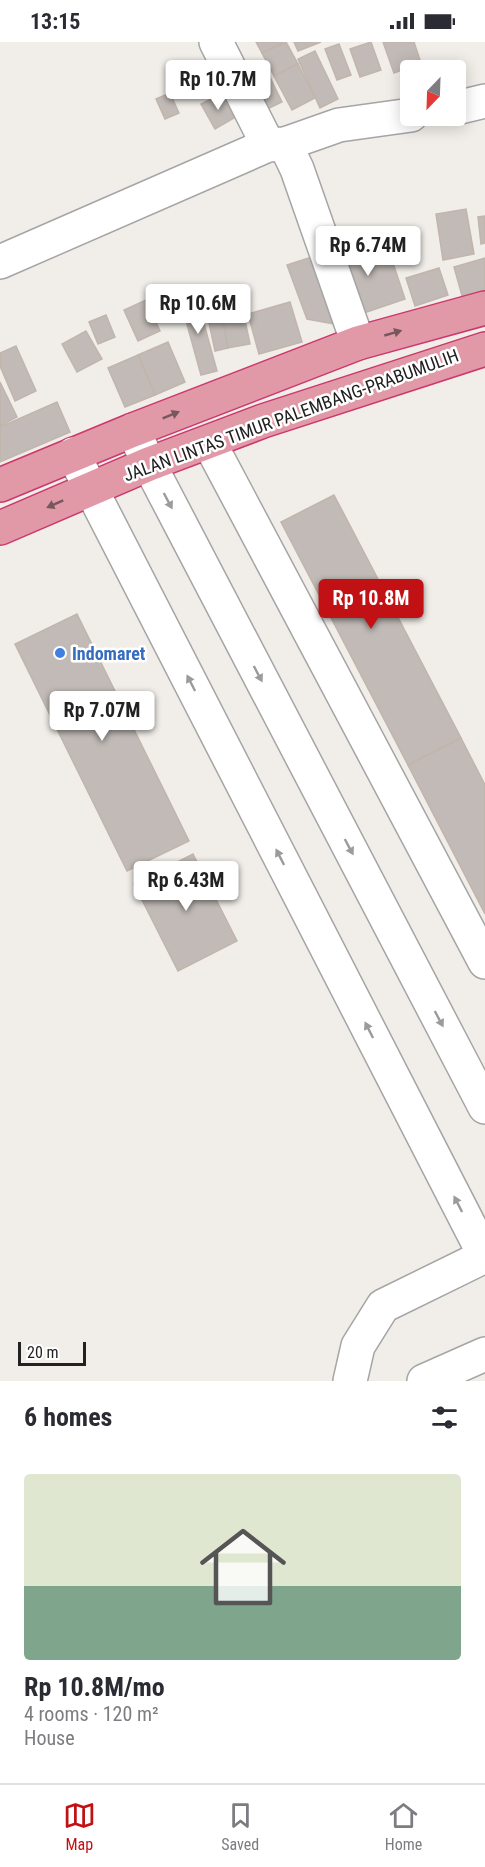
<!DOCTYPE html>
<html lang="en">
<head>
<meta charset="utf-8">
<style>
  :root { --surface:#fff; --page:#f2f2f3; --text:#2b2b33; --muted:#7c7c81; --line:#e1e1e2; --accent:#c21114 }
  body { margin:0; font-family:"Roboto Condensed",sans-serif; background:var(--page); color:var(--text); height:100vh; display:flex; flex-direction:column; font-size:22px; white-space:nowrap }
  * { box-sizing:border-box; margin:0 }
  p { font-size:20px; color:var(--muted) }
  .icon { flex:none; width:33px; height:33px; fill:none; stroke:currentColor; stroke-width:2; stroke-linecap:round; stroke-linejoin:round }
  .map { position:relative; height:1339px; overflow:hidden }
  .drawer { display:flex; flex-direction:column; background:var(--surface); flex:1 }
  .drawer>* { flex:none }
  .needle { width:39px; rotate:203deg }
  .controls { position:absolute; left:400px; top:18px; display:grid; gap:12px }
  .controls a { display:grid; place-items:center; width:66px; height:66px; border-radius:6px; background:var(--surface); box-shadow:0 3px 15px #0003; font-size:30px }
  .scale { position:absolute; left:18px; bottom:15px; width:68px; box-sizing:border-box; padding-left:6px; border:3px solid #212121; border-top:0; font-size:16px; line-height:21px; white-space:nowrap; color:#212121; -webkit-text-stroke:4px #fff; paint-order:stroke }
  .price { position:absolute; translate:-50% -51px; padding:0 14px; border-radius:6px; background:#fff; color:#222; font-size:20px; line-height:39px; filter:drop-shadow(0 2px 3px #0008) }
  .price::after { content:''; position:absolute; left:50%; top:36px; width:18px; height:14px; margin-left:-9px; background:inherit; clip-path:polygon(0 0,100% 0,50% 100%) }
  .price.active { background:var(--accent); color:#fff }
  ul { padding:0; list-style:none }
  li { display:grid; align-content:center; gap:12px; height:318px; padding:0 24px }
  li span { display:grid; place-items:center; height:186px; border-radius:6px; color:#555 }
  li>.icon { margin-inline-start:auto }
  span .icon { width:108px; height:108px; fill:#fffc; stroke-width:1 }
  li b { font-size:26px }
  h2 { display:flex; justify-content:space-between; align-items:center; height:72px; padding:0 24px; font-size:26px }
  .status { display:flex; justify-content:space-between; align-items:center; height:42px; padding:0 30px; background:var(--surface); direction:ltr }
  .status svg { height:16px; fill:currentColor }
  .tab-bar { display:flex; justify-content:space-around; align-items:center; height:84px; border-top:2px solid var(--line); background:var(--surface); font-size:16px; color:var(--muted) }
  .tab-bar a { display:grid; justify-items:center; gap:3px }
  .tab-bar .active { color:var(--accent) }
  .map>svg:first-child { display:block }
  .building { fill:#c1bab6; stroke:#c1b5ac; stroke-width:1.5 }
  .lines { fill:none; stroke-linecap:round; stroke-linejoin:round }
  .minor-casing { stroke:#a5a5a5; stroke-width:36 }
  .highway-casing { stroke:#cd376d; stroke-width:36 }
  .minor { stroke:#fff; stroke-width:33 }
  .highway { stroke:#e198a7; stroke-width:33 }
  .oneway { fill:#77575d }
  .oneway2 { fill:#9b9b9b }
  .shop-dot { fill:#3f7fe0; stroke:#fff; stroke-width:2 }
  .labels { text-anchor:middle; dominant-baseline:central; stroke-width:5; stroke-linejoin:round; paint-order:stroke }
  .street-label { font-size:18px; fill:#212121; stroke:#fff }
  .shop-label { font-size:18px; font-weight:bold; fill:#366cbe; stroke:#fff; text-anchor:start }
</style>
</head>
<body>
<div class="status"><b>13:15</b><svg viewBox="0 0 49 12"><path d="M0 12V9h3v3zM5 12V6h3v6zM10 12V3h3v9zM15 12V0h3v12zM26 1h20v11H26zM47 4h2v5h-2z"/></svg></div>
<div class="map">
<svg width="485" height="1339" viewBox="0 0 485 1339">
  <rect width="100%" height="100%" fill="#f1eee9"/>
  <g class="building">
    <polygon points="256,0 285,0 262,11"/>
    <polygon points="286,0 298,22 274,34 262,11"/>
    <polygon points="294,0 321,0 298,9"/>
    <polygon points="371,0 381,28 360,35 350,7"/>
    <polygon points="383,0 414,0 421,21 394,31"/>
    <polygon points="339,2 351,33 337,38 325,7"/>
    <polygon points="315,9 338,57 320,66 298,17"/>
    <polygon points="263,21 282,60 257,72 238,33"/>
    <polygon points="298,22 315,56 292,68 274,34"/>
    <polygon points="170,51 179,71 165,77 156,57"/>
    <polygon points="221,52 234,76 215,87 201,62"/>
    <polygon points="466,167 474,212 443,218 436,172"/>
    <polygon points="485,174 485,201 481,202 478,175"/>
    <polygon points="384,194 405,257 352,275 330,213"/>
    <polygon points="318,213 340,283 307,277 287,223"/>
    <polygon points="485,216 485,251 463,257 454,225"/>
    <polygon points="439,226 448,253 415,264 406,236"/>
    <polygon points="196,253 217,329 201,333 180,257"/>
    <polygon points="240,255 250,302 228,306 219,260"/>
    <polygon points="146,258 160,289 138,299 124,268"/>
    <polygon points="219,260 228,306 215,309 205,262"/>
    <polygon points="290,260 302,300 259,312 248,272"/>
    <polygon points="106,273 115,295 98,302 89,280"/>
    <polygon points="86,289 102,317 77,330 62,302"/>
    <polygon points="168,300 185,340 155,353 138,313"/>
    <polygon points="16,304 36,349 15,359 0,324 0,311"/>
    <polygon points="138,313 155,353 125,365 108,326"/>
    <polygon points="0,340 17,375 0,384"/>
    <polygon points="57,360 70,390 0,420 0,385"/>
    <polygon points="334,453 461,696 408,723 281,480"/>
    <polygon points="77,572 189,799 127,829 15,602"/>
    <polygon points="461,696 485,743 485,872 408,723"/>
    <polygon points="193,812 237,899 178,929 134,842"/>
  </g>
  <g class="lines">
    <g class="minor-casing">
      <g id="minor">
        <polyline points="216,0 268,103"/>
        <polyline points="456,66 485,59"/>
        <polyline points="285,102 297,127 358,301"/>
        <polyline points="0,220 268,103 285,102 339,83 411,73"/>
        <polyline points="133,388 149,422 485,1065"/>
        <polyline points="209,400 485,920"/>
        <polyline points="73,412 485,1214"/>
        <polyline points="350,1339 358,1304 383,1264 485,1214"/>
        <polyline points="424,1339 485,1312"/>
      </g>
    </g>
    <g class="highway-casing">
      <g id="highway">
        <polyline points="0,443 133,388 358,301 485,266"/>
        <polyline points="0,486 149,422 263,379 485,307"/>
      </g>
    </g>
    <use href="#minor" class="minor"/>
    <use href="#highway" class="highway"/>
  </g>
  <defs><path id="oneway-solid" d="M-6-.8H1V-3.2L6.5 0L1 3.2V.8H-6Z" transform="scale(1.5)"/></defs>
  <g class="oneway">
    <use href="#oneway-solid" transform="translate(393 291) rotate(-16)"/>
    <use href="#oneway-solid" transform="translate(171 373) rotate(-22)"/>
    <use href="#oneway-solid" transform="translate(55 462) rotate(156)"/>
  </g>
  <g class="oneway2">
    <use href="#oneway-solid" transform="translate(168 459) rotate(62)"/>
    <use href="#oneway-solid" transform="translate(258 632) rotate(62)"/>
    <use href="#oneway-solid" transform="translate(191 641) rotate(-117)"/>
    <use href="#oneway-solid" transform="translate(349 805) rotate(62)"/>
    <use href="#oneway-solid" transform="translate(280 815) rotate(-117)"/>
    <use href="#oneway-solid" transform="translate(439 977) rotate(62)"/>
    <use href="#oneway-solid" transform="translate(369 988) rotate(-117)"/>
    <use href="#oneway-solid" transform="translate(458 1162) rotate(-117)"/>
  </g>
  <circle class="shop-dot" cx="60" cy="611" r="6"/>
  <g class="labels">
    <g class="street-label">
      <text transform="translate(291 373) rotate(-20)">JALAN LINTAS TIMUR PALEMBANG-PRABUMULIH</text>
    </g>
    <g class="shop-label">
      <text x="72" y="611">Indomaret</text>
    </g>
  </g>
</svg>
<div class="controls">
<a><svg class="needle" viewBox="-14 -14 28 28"><path d="M0-13l5 13h-10z" fill="#e53935"/><path d="M0 13l5-13h-10z" fill="#7c7c81"/></svg></a>
</div>
<div class="scale">20 m</div>
<b class="price" style="left:218px;top:69px">Rp 10.7M</b>
<b class="price" style="left:368px;top:235px">Rp 6.74M</b>
<b class="price" style="left:198px;top:293px">Rp 10.6M</b>
<b class="price active" style="left:371px;top:588px">Rp 10.8M</b>
<b class="price" style="left:102px;top:700px">Rp 7.07M</b>
<b class="price" style="left:186px;top:870px">Rp 6.43M</b>
</div>
<section class="drawer">
<h2>6 homes<svg class="icon" aria-label="filters" viewBox="0 0 24 24"><path d="M4 7h16M4 17h16"/><circle cx="9" cy="7" r="2"/><circle cx="15" cy="17" r="2"/></svg></h2>
<ul>
<li><span style="background:linear-gradient(#dfe7d0 60%,#7fa58c 0)"><svg class="icon" aria-label="home" viewBox="0 0 24 24"><path d="M3 11l9-7 9 7M6 9v11h12V9"/></svg></span><div><b>Rp 10.8M/mo</b><p>4 rooms · 120 m²</p><p>House</p></div></li>
</ul>
</section>
<nav class="tab-bar">
<a class="active"><svg class="icon" aria-label="map" viewBox="0 0 24 24"><path d="M3 6l6-2 6 2 6-2v14l-6 2-6-2-6 2zM9 4v14M15 6v14"/></svg>Map</a>
<a><svg class="icon" aria-label="saved" viewBox="0 0 24 24"><path d="M7 4h10v16l-5-4-5 4z"/></svg>Saved</a>
<a><svg class="icon" aria-label="home" viewBox="0 0 24 24"><path d="M3 11l9-7 9 7M6 9v11h12V9"/></svg>Home</a>
</nav>
</body>
</html>
